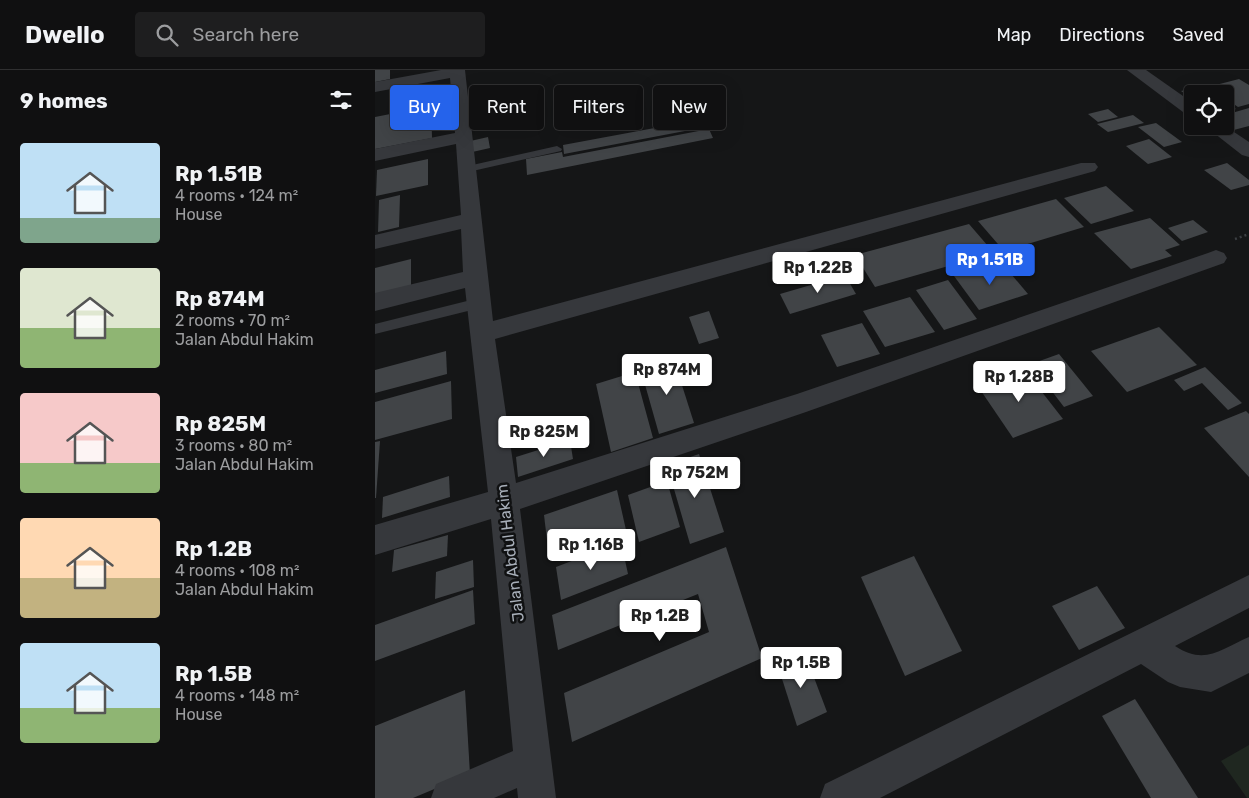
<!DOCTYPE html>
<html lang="en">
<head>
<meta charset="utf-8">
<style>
  :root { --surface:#101011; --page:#1e1e1f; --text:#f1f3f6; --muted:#9c9d9f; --line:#303031; --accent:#2563eb }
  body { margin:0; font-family:Rubik,sans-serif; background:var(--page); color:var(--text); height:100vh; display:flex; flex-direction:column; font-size:19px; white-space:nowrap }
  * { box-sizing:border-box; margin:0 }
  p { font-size:16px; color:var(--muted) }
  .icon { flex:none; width:28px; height:28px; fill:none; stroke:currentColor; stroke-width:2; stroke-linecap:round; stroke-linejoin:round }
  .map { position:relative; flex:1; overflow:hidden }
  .panel { display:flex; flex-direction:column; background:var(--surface); width:375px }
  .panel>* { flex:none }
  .hud { position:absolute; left:15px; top:15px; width:475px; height:45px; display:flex; gap:10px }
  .controls { position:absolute; left:809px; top:15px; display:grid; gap:10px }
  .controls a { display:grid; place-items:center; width:50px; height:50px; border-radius:5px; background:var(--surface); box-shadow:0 5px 20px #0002,0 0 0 1px var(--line); font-size:25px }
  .price { position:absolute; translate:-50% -42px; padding:0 11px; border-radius:5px; background:#fff; color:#222; font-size:16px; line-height:32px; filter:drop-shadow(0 1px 2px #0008) }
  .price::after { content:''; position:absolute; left:50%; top:30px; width:15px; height:11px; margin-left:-8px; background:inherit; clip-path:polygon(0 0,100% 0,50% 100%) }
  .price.selected { background:var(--accent); color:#fff }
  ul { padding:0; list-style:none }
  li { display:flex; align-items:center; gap:15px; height:125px; padding:0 20px }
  li span { display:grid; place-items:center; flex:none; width:140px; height:100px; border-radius:5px; color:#555 }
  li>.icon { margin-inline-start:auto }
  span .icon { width:60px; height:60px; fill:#fffc; stroke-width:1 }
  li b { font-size:21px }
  h2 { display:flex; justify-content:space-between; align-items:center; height:60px; padding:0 20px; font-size:21px }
  .chip { padding:0 18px; border-radius:5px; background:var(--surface); box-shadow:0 5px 20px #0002,0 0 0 1px var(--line); font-size:18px; line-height:45px }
  .chip.selected { background:var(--accent); color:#fff }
  header { display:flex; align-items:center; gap:30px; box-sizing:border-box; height:70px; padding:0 25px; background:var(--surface); border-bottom:1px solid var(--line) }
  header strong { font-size:24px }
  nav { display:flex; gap:28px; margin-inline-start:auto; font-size:18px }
  .search { width:350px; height:45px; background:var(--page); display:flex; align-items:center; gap:12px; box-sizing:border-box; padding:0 18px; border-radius:5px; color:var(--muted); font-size:19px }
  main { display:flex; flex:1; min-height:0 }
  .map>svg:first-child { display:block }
  .green { fill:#1f2720 }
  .building { fill:#414447 }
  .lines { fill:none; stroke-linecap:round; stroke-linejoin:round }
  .path { stroke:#3c3f43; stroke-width:2.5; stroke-dasharray:2 3; stroke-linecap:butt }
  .lane { fill:#36383c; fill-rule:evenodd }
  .street { fill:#36383c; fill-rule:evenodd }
  .labels { text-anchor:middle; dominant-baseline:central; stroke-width:5; stroke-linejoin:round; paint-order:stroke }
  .street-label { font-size:16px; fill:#a7aeb8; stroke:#101112 }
</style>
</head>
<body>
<header>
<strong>Dwello</strong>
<div class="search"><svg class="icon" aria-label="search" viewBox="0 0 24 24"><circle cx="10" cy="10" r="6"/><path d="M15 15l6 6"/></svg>Search here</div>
<nav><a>Map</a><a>Directions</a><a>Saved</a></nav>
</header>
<main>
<section class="panel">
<h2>9 homes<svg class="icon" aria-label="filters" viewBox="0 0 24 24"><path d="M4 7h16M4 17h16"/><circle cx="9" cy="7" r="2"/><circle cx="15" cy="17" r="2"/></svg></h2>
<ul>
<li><span style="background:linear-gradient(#bfe0f5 75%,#7fa58c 0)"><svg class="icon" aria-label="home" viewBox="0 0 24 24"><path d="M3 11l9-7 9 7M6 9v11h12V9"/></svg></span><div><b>Rp 1.51B</b><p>4 rooms · 124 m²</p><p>House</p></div></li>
<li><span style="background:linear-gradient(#dfe7d0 60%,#8fb573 0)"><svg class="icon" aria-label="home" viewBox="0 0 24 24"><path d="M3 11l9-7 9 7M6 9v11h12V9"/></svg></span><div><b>Rp 874M</b><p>2 rooms · 70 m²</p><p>Jalan Abdul Hakim</p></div></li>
<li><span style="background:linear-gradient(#f6c9c9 70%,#8fb573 0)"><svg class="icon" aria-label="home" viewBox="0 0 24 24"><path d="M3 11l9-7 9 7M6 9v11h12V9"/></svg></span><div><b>Rp 825M</b><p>3 rooms · 80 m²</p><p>Jalan Abdul Hakim</p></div></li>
<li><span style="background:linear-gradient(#ffd9b3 60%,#c2b280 0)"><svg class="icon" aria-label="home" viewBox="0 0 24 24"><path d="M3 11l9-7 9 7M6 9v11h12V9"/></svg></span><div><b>Rp 1.2B</b><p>4 rooms · 108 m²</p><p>Jalan Abdul Hakim</p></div></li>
<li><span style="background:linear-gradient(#bfe0f5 65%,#8fb573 0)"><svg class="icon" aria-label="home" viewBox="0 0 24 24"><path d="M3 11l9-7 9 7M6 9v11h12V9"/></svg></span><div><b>Rp 1.5B</b><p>4 rooms · 148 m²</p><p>House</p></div></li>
</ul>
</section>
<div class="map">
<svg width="874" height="728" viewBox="0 0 874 728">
  <rect width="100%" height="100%" fill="#151617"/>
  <polygon class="green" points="874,675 874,728 872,728 846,691"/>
  <g class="building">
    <polygon points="0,0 15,0 15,9 0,12"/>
    <polygon points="864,9 874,15 874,34 863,37 850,28 850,24 843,24 833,17"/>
    <polygon points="826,16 838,24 818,24 818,29 806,21"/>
    <polygon points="850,32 861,39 850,42"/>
    <polygon points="56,36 57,68 0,79 0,47"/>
    <polygon points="874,38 874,56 851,62 850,45"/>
    <polygon points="733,39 743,47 723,52 713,44"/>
    <polygon points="758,45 769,53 733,62 722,54"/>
    <polygon points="328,49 331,57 189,84 188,75"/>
    <polygon points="781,53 807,72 789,77 763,57"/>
    <polygon points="334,59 338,68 152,105 151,89 187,82 188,87"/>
    <polygon points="113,67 115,78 93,83 91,72"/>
    <polygon points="774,69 797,87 773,94 751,76"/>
    <polygon points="53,89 53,115 1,126 2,100"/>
    <polygon points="852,93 874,110 874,115 856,120 829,100"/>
    <polygon points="731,116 759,141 716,154 689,128"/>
    <polygon points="25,125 24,157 3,162 4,130"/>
    <polygon points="681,129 709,157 629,181 603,151"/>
    <polygon points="775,148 805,175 790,180 797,186 756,199 719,163"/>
    <polygon points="818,150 833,162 807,171 793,158"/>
    <polygon points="594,154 619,183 500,217 480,185"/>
    <polygon points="36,189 36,218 0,227 0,198"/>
    <polygon points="626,192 653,224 604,240 579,206"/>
    <polygon points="470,205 481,224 415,244 405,224"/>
    <polygon points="573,210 602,249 569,260 541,220"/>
    <polygon points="535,227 560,262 510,277 488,241"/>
    <polygon points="334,241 344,268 324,274 314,247"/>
    <polygon points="487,253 505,284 462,297 446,265"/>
    <polygon points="784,257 822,295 752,322 716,281"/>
    <polygon points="71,281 72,304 0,323 0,300"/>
    <polygon points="684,284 718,326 689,337 656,294"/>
    <polygon points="298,287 319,353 284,364 265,297"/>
    <polygon points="830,297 867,333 853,340 827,313 809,321 799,310"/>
    <polygon points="649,299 688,349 638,368 602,315"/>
    <polygon points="260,302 278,368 236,382 221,314"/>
    <polygon points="76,311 77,349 0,370 0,332"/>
    <polygon points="871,341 874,344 874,407 829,358"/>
    <polygon points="195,370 198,389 143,407 141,387"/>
    <polygon points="5,371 1,428 0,428 0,372"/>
    <polygon points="324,384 349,462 315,474 292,395"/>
    <polygon points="74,406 75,427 7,448 8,427"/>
    <polygon points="292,411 305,457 264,472 253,425"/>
    <polygon points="242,420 251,460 174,487 169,445"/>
    <polygon points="73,465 72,486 17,502 19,480"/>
    <polygon points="246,472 253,504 186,530 181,497"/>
    <polygon points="351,477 387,588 197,672 189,623 334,562 323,524 183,580 177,545"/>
    <polygon points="539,486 587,581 530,606 486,507"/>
    <polygon points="98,490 99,517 60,529 61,502"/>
    <polygon points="722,516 750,558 704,580 677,536"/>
    <polygon points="98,520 100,554 0,591 0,555"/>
    <polygon points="429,581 452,642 422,656 402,593"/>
    <polygon points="90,620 95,704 38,728 0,728 0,656"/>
    <polygon points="760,629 823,728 776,728 727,646"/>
  </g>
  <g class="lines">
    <polyline class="path" points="860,169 874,164"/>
    <g class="lane">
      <polygon points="182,76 187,79 186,81 93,102 87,99 93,96"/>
      <polygon points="104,228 111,233 109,237 0,264 0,254"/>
    </g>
    <g class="street">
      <polygon points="66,0 90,0 118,251 706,93 720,93 723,97 720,101 120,269 141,413 422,324 833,183 841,180 849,183 852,188 849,193 431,342 145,439 181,728 143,728 142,718 119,728 56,728 61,714 138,681 116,449 0,485 0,455 113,422 90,218 0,241 0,223 88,202 86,159 0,179 0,165 86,145 81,74 0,91 0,79 80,63 75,8 0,22 0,12"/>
      <polygon points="752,0 771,0 818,33 818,46 812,45"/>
      <polygon points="830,56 850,56 874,72 874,87 867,85"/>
      <path d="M874 505V538L800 576C830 596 846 579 874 567V603L836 622 805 617 793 612 766 594 505 728H445L450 714Z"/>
    </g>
  </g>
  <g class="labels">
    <g class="street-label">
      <text transform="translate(135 483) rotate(-97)">Jalan Abdul Hakim</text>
    </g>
  </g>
</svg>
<div class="controls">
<a><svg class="icon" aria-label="locate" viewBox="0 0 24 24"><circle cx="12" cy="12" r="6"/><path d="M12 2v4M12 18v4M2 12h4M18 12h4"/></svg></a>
</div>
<b class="price selected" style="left:615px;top:216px">Rp 1.51B</b>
<b class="price" style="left:443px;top:224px">Rp 1.22B</b>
<b class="price" style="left:292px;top:326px">Rp 874M</b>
<b class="price" style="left:644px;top:333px">Rp 1.28B</b>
<b class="price" style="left:169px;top:388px">Rp 825M</b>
<b class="price" style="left:320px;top:429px">Rp 752M</b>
<b class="price" style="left:216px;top:501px">Rp 1.16B</b>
<b class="price" style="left:285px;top:572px">Rp 1.2B</b>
<b class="price" style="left:426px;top:619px">Rp 1.5B</b>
<div class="hud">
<a class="chip selected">Buy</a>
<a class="chip">Rent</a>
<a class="chip">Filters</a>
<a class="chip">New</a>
</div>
</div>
</main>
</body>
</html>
